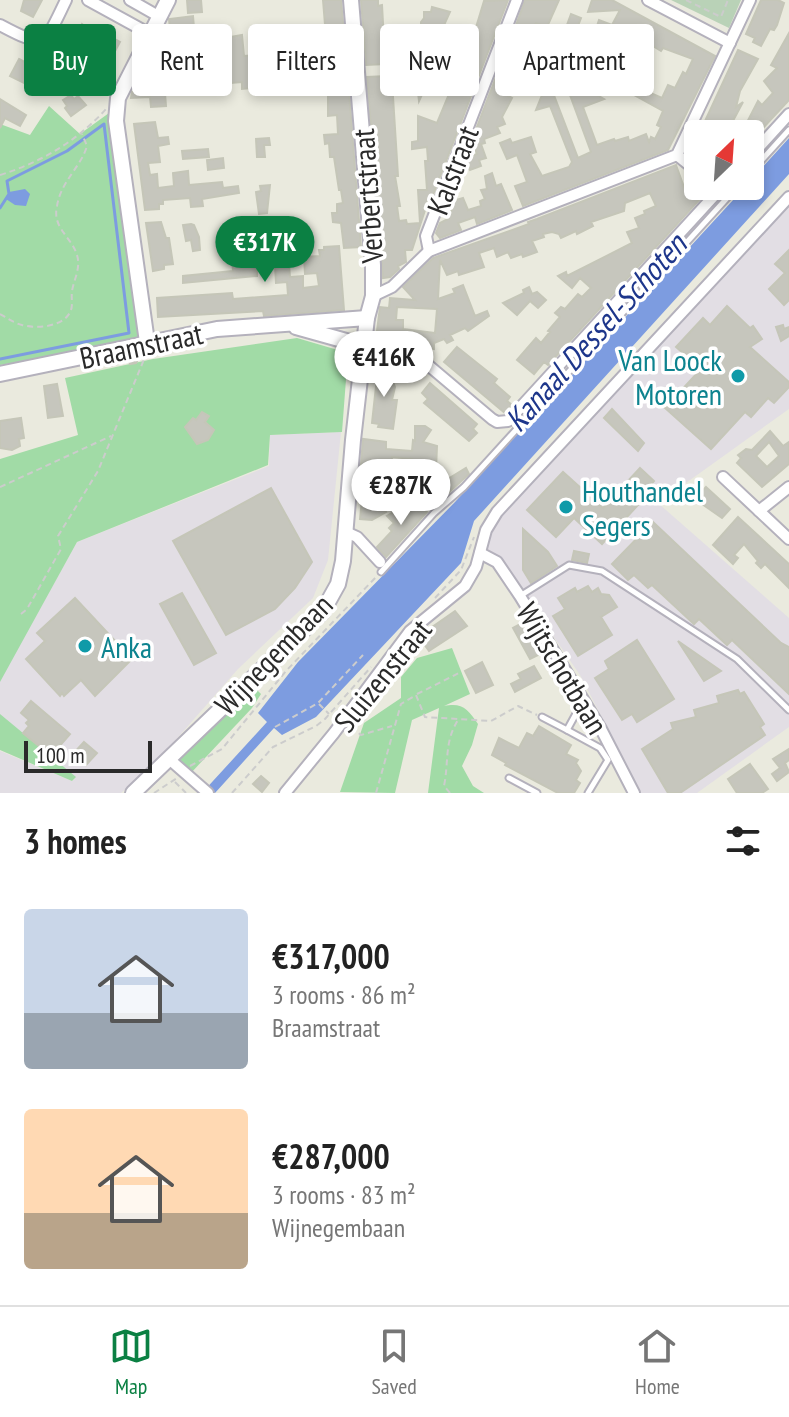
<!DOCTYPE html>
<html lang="en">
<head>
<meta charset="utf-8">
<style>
  :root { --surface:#fff; --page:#f6f6f6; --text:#222; --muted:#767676; --line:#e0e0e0; --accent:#0b8043 }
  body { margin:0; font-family:"PT Sans Narrow",sans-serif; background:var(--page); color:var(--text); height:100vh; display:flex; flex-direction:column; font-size:30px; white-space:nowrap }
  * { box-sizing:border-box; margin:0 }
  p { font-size:26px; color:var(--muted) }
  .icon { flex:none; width:44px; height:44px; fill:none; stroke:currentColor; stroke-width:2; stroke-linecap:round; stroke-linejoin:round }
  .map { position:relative; height:793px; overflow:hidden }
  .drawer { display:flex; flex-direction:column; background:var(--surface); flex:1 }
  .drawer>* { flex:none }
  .banner { position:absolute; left:24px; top:24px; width:742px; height:72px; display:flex; gap:16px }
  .needle { width:52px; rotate:25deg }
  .buttons { position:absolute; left:684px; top:120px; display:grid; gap:16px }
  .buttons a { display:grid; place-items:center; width:80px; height:80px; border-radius:8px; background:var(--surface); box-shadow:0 4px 12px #0003; font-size:40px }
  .scale { position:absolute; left:24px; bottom:20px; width:128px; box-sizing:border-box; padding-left:8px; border:4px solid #2a2a2a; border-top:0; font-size:22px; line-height:28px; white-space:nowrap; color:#2a2a2a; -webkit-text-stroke:6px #fff; paint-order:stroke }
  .price { position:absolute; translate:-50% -68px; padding:0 18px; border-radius:28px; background:#fff; color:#222; font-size:26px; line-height:52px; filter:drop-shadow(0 2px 4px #0008) }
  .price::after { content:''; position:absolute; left:50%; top:48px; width:24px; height:18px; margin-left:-12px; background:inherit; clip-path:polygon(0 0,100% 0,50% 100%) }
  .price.active { background:var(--accent); color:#fff }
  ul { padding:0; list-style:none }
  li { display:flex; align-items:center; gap:24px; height:200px; padding:0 24px }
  li span { display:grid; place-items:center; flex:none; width:224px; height:160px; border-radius:8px; color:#555 }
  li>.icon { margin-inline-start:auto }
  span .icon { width:96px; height:96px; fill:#fffc; stroke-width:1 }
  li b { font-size:34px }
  h2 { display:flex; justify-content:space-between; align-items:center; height:96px; padding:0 24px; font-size:34px }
  .chip { padding:0 28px; border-radius:8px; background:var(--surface); box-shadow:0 4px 12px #0003; font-size:28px; line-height:72px }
  .chip.active { background:var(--accent); color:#fff }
  .menu { display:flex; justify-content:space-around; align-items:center; height:112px; border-top:2px solid var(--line); background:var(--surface); font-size:22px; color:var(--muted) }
  .menu a { display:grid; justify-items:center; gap:4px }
  .menu .active { color:var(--accent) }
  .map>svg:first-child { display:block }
  .industrial { fill:#e2dee4 }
  .green { fill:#a1dba6 }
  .cemetery { fill:#b9d2b7 }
  .water { fill:#7d9ce0 }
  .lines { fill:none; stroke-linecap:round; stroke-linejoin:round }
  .stream { stroke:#7d9ce0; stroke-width:3 }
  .building { fill:#c6c6bd; stroke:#c5c6b8; stroke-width:2; fill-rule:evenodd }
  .lane-casing { stroke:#b4b1bc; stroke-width:9 }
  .street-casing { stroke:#b4b1bc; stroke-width:14 }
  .secondary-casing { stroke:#b4b1bc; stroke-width:18 }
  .path { stroke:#ccc; stroke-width:2; stroke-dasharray:6 4; stroke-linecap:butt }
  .lane { stroke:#fff; stroke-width:5 }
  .street { stroke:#fff; stroke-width:10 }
  .secondary { stroke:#fff; stroke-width:14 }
  .culture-dot { fill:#0f9aa8; stroke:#fff; stroke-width:3 }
  .labels { text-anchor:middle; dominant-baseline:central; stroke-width:7; stroke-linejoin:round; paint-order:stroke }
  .street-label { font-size:30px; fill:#2a2a2a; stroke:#fff }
  .culture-label { font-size:30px; fill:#0d838f; stroke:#fff; text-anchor:start }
  .water-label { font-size:32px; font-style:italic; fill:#1d368b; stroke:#fff }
</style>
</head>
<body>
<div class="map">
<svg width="789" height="793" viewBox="0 0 789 793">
  <rect width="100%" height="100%" fill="#eaeade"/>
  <g class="industrial">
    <polygon points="789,203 789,409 658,503 789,618 789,727 697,793 641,793 580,675 503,563 481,545 497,509"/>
    <polygon points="341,432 328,560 313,598 238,669 158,760 121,793 0,793 0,751 72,781 75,779 0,717 0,680 77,542 269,466 270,435"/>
  </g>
  <g class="green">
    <polygon points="49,106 80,134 109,113 140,341 0,365 0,124 30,135"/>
    <polygon points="297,338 348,353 342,432 270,435 268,465 77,542 0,682 0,459 78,435 65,378 153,359"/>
    <path d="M452 648 470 694 444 706C462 702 468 709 478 724L472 745 462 766 473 786 484 793H428L439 708 412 720 395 793 340 792 364 723 401 698V677L417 658Z"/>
    <polygon points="252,685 261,694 252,708 190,774 178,762 180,753"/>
    <polygon points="0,714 76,777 72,781 0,750"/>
  </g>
  <polygon class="cemetery" points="671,0 741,0 729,28"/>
  <g class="water">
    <polygon points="789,138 789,174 474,521 461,563 316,717 282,735 274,728 215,793 202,793 267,722 258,713 298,662 455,502 746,186 750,186 750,181"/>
    <polygon points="25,189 30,194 26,206 15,205 6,199 9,192"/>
  </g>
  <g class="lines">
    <polyline class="stream" points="0,208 9,194 7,181 67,151 104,124 129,333 0,359"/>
  </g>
  <g class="building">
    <polygon points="24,0 42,0 33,17 21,11"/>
    <polygon points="187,0 201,0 202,12 188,13"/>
    <polygon points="323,0 341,0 347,67 333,68 332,59 322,60 321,50 290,52 288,31 302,30 303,40 326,37"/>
    <polygon points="361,0 378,0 378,6 382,5 384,41 389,41 390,49 394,48 395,59 385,60 385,64 366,65"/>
    <polygon points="508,0 433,195 428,201 412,250 405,250 406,262 398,266 399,269 390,277 383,278 367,77 387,76 388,81 392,81 398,176 395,176 400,206 397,206 399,221 406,220 407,224 420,223 418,190 427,190 425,161 428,161 427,147 412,149 412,142 418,141 418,116 437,123 452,87 449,82 456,66 459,67 468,54 484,1"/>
    <polygon points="525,0 559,0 547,27 536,23 530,40 513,34"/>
    <path d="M592 0H612L715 56 668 150 523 206 515 186 527 182 517 155 507 159 500 143 510 139 512 143 531 137 536 152 530 154 542 176 569 167 572 162 550 106 536 110 542 95 537 93 541 82 536 68 541 59 583 80 589 64 546 47 552 28 564 33 571 14 581 18 572 41 575 42 572 49 588 56 592 44 600 47 595 58 599 60 592 75 600 79 593 93 604 99 583 107 597 145 614 139 615 141 628 137 629 141 646 134 649 142 651 137 655 139 661 127 657 125 663 111 627 91 632 80 643 86 641 89 662 98 668 85 675 88 683 72 686 74 693 59 663 48 661 51 625 29 621 38 597 26 599 20 612 25 620 10 588 12ZM547 77 567 87 591 152 578 158Z"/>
    <polygon points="761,0 778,0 784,3 777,25 774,30 770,29 761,46 753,42 755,38 746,34"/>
    <polygon points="432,7 450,12 440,34 433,32 428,46 432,47 429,55 433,57 433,63 430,72 432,73 419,101 413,48 419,47 418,31 421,31 421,22 424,18 424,12 431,12"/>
    <polygon points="193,16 194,28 180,30 181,42 190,41 190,57 173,59 169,19"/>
    <polygon points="82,24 91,30 85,43 75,37"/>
    <polygon points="789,33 789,100 750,142 750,134 741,134 758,101 762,105 773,93 764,81 777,68 771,65"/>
    <polygon points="242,35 244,56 256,55 257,74 249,74 251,88 242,89 242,82 196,86 195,69 213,68 212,60 230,58 230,37"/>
    <polygon points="111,37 120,42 113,55 104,50"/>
    <polygon points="509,43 524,51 508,96 512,98 502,117 505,124 497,127 500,133 484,139 485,143 481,144 486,158 479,160 481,166 470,170 466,158 477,154 472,140"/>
    <polygon points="738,50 758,59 740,91 736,107 743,102 726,134 699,134"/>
    <polygon points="19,59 47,74 41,87 26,79 24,83 10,76"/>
    <polygon points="90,63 105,71 99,83 84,75"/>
    <polygon points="163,67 166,106 151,107 150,97 131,98 132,92 149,90 148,69"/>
    <polygon points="348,79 361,247 344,248 341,223 333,222 332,213 337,213 337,204 343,203 341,190 339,190 334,157 330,157 329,143 325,144 324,135 338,134 337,115 328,116 328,82"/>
    <polygon points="71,95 74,99 78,96 86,105 71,116 65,108 67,106 63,100"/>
    <polygon points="0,99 26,115 20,126 5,118 0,128"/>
    <polygon points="155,122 158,138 168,137 169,144 158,146 160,162 148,163 150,175 157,174 158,188 174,186 173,173 188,171 189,185 222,182 223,188 238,186 239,193 202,199 203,206 191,207 190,198 163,200 163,204 159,204 159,209 145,210 134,124"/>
    <polygon points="269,138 270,145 264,145 265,157 257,157 256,139"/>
    <polygon points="208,149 209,157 183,159 182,151"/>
    <polygon points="223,158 224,168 208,170 207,160"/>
    <path d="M676 165 684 187 692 180 700 187 693 194 699 200 548 365 544 362 534 374 517 360 536 338 541 343 550 332 548 331 560 317 555 313 561 307 565 309 578 294 582 297 591 288 580 278 572 288 558 276 566 272 567 276 632 243 627 232 639 228 635 218 645 214 644 211 656 206 650 193 625 203 624 211 591 222 593 226 577 234 576 231 561 238 559 234 552 232 543 234 544 237 532 241 537 252 523 257 522 254 511 258 508 252 497 257 494 248 479 253 484 267 459 275 458 271 447 275 440 260 438 299 455 293 453 289 463 285 475 316 487 311 489 316 468 331 465 328 450 335 453 340 447 343 444 339 434 343V349L376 339 380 307 389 308 390 298 415 300 403 287 433 258 529 224 528 222 537 219ZM397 307 437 309 435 333 403 329V320H396Z"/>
    <polygon points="492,173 496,186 501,184 512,210 477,224 475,217 458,223 461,230 440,238 436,233 440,223 448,219 452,208 450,202 463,198 468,210 481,206 480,201 485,199 481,190 487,189 485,176"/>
    <polygon points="270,185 267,213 259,214 256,192 261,191 260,186"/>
    <polygon points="161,222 166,238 169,238 173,264 164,265 164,269 153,271 146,223"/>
    <polygon points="191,224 194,225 199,237 200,250 193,251 191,240 186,241 183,225"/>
    <polygon points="268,233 272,255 281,255 281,265 289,264 290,277 303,276 303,288 319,286 317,273 305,274 304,257 320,256 319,250 324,250 324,247 339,246 344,310 264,316 263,311 158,317 157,298 232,293 233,299 288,295 287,282 276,283 275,266 257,269 257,276 183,283 183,276 233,271 230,240 238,239 238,236"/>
    <polygon points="789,250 789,300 784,305 769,289 785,273 775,264"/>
    <polygon points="529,287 532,294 537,292 546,300 538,308 530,301 517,315 503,303 524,293 523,290"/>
    <polygon points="727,306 750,328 753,326 762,339 750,347 789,382 789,387 774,403 768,398 751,417 745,412 711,449 665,408 701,369 676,347 703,318 710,325"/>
    <polygon points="783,325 784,329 789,327 789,336 781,341 776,327"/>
    <polygon points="457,347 497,379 494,383 510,397 507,401 512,405 505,413 444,362"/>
    <polygon points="140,355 136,363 130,364 129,361 110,366 109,362"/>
    <polygon points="372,366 391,369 390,382 393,382 395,387 392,400 397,400 393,429 378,427 379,424 372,423 377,377 371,376"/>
    <polygon points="430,383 477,424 473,429 477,433 469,441 424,403 428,399 422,393"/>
    <polygon points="57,384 63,416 48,418 44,386"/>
    <polygon points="612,409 644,443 638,451 604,418"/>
    <polygon points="202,412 209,416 205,422 214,430 208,440 197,444 185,427 193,418 196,420"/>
    <polygon points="21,418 24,438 19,439 20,446 12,450 0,448 0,421"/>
    <polygon points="415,426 425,426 431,430 423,442 437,446 436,470 431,470 430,474 410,474 412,459 392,457 391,478 382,479 382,484 373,483 372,502 383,503 383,509 386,512 372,520 360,519 363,489 359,489 363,439 386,442 386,449 412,451 413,440 415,441"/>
    <path d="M770 431 783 446 789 442V464L762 487 737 463 741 458 738 455 746 449 752 450ZM769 442 779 456 767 467 756 456Z"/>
    <polygon points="466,468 469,474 445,496 438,485"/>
    <polygon points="640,468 654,481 635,503 638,505 602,544 574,518 556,537 527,510 563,472 603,508"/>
    <polygon points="706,487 730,509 722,518 695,499"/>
    <polygon points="271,488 312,562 295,588 275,609 226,635 173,541"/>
    <polygon points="416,506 427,512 386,557 377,547 392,531 389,528 394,523 387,516 402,507"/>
    <polygon points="738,517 789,564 789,588 765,564 761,568 756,563 758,561 744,544 734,555 738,558 733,564 713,545"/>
    <polygon points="653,522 781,643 789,647 789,694 732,640 727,645 699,619 694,624 652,585 648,588 634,575 628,580 612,564"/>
    <polygon points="523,529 548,552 557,566 531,583 523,570"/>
    <polygon points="574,551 589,554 587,563 572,560"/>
    <polygon points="588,586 592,592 598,588 601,594 609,595 617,607 601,617 612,635 578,656 553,616 565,609 558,598 575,588 577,592"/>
    <polygon points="182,593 216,653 194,665 160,604"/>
    <polygon points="75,598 132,659 95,696 81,680 64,696 62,693 60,696 26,659 45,641 37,633"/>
    <polygon points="455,611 467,626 429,651 421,640 430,632 428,630"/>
    <polygon points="522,623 540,654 530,659 513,628"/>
    <polygon points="637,640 674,699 637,722 632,714 622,720 595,678 609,669 605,661"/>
    <polygon points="678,641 721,671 704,681"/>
    <polygon points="482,662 493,685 476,693 465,671"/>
    <polygon points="534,666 541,678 515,692 511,684 521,679 518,674"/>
    <polygon points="738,690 740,694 744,692 764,724 760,727 765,735 680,793 668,793 642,749 673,729 671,723 696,717 694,710 719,703 717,696"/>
    <polygon points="31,701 70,734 56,750 60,754 56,760 23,733 29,726 26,723 29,720 21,713"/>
    <polygon points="539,726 571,745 566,754 578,760 576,763 581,771 576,780 580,783 574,793 558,793 505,765 506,763 492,755 499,738 519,748 527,733 533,736"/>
    <polygon points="84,742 97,753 86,765 73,754"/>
    <polygon points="789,749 789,760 785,763 789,772 777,781 772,774 780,768 773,759"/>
    <polygon points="750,764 768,789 762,793 737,793 728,779"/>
    <polygon points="261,776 269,783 262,792 253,784"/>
  </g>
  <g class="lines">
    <g class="lane-casing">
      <g id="lane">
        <polyline points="750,173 789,130"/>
        <polyline points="381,572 434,513 464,487 738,186"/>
        <polyline points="520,596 569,565 602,571 737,659 789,710"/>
        <polyline points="542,717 567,730 583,701"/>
        <polyline points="567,730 600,748 608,760 588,793"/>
        <polyline points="509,778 537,793"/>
      </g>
    </g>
    <g class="street-casing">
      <g id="street">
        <polyline points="88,0 150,34"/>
        <polyline points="130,0 160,17"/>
        <polyline points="648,0 730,43"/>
        <path d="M0 25C47 50 44 45 66 0"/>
        <polyline points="677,155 698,172"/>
        <polyline points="750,157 789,114"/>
        <polyline points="429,251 426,236 517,0"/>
        <polyline points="373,296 392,287 429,251 677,155 750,0"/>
        <polyline points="428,365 492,419 497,422 508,421 723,186"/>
        <polyline points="723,477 789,539"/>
        <polyline points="759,511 789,487"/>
        <polyline points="346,532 357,537 380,562"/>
        <polyline points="480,553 497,562 520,596 601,729 634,793"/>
        <polyline points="168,758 208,793"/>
        <polyline points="285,793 334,733 410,631 465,586 476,567 486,530 497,512 789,197"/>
      </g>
    </g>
    <g class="secondary-casing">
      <g id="secondary">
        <polyline points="296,327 364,346"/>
        <polyline points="147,342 116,121 118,98 168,0"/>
        <polyline points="0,374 217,329 367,318"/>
        <polyline points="133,793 323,611 338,584 343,561 353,440 367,318 373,296 373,265 351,0"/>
      </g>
    </g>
    <g class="path">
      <polyline points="686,0 721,17 728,0"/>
      <path d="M0 175C42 162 77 141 106 109"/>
      <path d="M0 314C7 318 14 323 22 325 37 329 65 327 71 310 73 304 71 297 72 291 74 279 81 268 77 255 71 236 52 228 57 206 61 181 81 167 87 146L82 134"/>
      <polyline points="374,358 419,364"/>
      <polyline points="0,487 111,436"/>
      <polyline points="435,598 461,570 474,537"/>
      <polyline points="21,614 27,609 61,549 58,536 98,471 145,357"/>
      <polyline points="417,694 459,673"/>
      <polyline points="319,704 329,714"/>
      <polyline points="275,727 318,703 363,655"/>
      <polyline points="351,727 361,735 392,726"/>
      <polyline points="190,766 222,749 286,671 377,576"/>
      <polyline points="175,782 186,793"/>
      <polyline points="154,793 177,778"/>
      <polyline points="232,793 273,747 316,726 325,719 371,667"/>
      <polyline points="376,793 401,704 416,695 425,717 491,721 518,706 537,715"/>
      <path d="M450 793 444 786C449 762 444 742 458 720"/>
    </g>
    <use href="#lane" class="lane"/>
    <use href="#street" class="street"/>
    <use href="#secondary" class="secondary"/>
  </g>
  <g class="culture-dot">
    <circle cx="738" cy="376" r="8"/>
    <circle cx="566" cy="507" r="8"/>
    <circle cx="85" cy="646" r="8"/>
  </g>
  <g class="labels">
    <g class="street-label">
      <text transform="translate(452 170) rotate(-69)">Kalstraat</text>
      <text transform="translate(367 196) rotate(-94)">Verbertstraat</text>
      <text transform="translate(141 345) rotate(-12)">Braamstraat</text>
      <text transform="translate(273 654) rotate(-46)">Wijnegembaan</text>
      <text transform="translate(563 668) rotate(59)">Wijtschotbaan</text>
      <text transform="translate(382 675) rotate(-51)">Sluizenstraat</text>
    </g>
    <g class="culture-label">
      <text x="722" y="359" text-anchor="end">Van Loock<tspan x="722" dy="34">Motoren</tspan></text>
      <text x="582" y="490">Houthandel<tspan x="582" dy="34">Segers</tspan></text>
      <text x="101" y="646">Anka</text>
    </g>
    <g class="water-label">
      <text transform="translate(595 332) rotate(-48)">Kanaal Dessel-Schoten</text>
    </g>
  </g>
</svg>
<div class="buttons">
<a><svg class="needle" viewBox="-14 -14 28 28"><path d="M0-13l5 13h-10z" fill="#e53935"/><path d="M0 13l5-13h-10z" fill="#767676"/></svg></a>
</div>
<div class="scale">100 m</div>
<b class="price active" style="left:265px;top:284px">€317K</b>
<b class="price" style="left:384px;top:399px">€416K</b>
<b class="price" style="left:401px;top:527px">€287K</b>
<div class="banner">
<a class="chip active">Buy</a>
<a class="chip">Rent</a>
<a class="chip">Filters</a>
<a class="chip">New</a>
<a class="chip">Apartment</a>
</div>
</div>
<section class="drawer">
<h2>3 homes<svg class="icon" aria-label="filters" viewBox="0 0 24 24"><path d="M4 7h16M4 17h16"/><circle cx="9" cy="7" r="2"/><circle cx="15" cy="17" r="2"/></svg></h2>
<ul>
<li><span style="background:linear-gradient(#c9d6e8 65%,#9aa5b1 0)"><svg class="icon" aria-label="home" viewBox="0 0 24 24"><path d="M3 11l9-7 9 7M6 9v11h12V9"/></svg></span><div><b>€317,000</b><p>3 rooms · 86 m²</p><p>Braamstraat</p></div></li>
<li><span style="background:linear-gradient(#ffd9b3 65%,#b9a48a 0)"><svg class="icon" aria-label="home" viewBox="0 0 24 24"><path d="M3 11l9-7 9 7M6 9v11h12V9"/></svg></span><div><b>€287,000</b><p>3 rooms · 83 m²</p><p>Wijnegembaan</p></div></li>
</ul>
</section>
<nav class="menu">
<a class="active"><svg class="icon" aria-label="map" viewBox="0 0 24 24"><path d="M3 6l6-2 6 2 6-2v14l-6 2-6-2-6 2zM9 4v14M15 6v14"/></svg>Map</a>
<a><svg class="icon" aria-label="saved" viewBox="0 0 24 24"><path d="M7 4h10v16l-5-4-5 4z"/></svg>Saved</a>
<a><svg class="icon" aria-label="home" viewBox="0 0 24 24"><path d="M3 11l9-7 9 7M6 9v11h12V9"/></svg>Home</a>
</nav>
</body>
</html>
